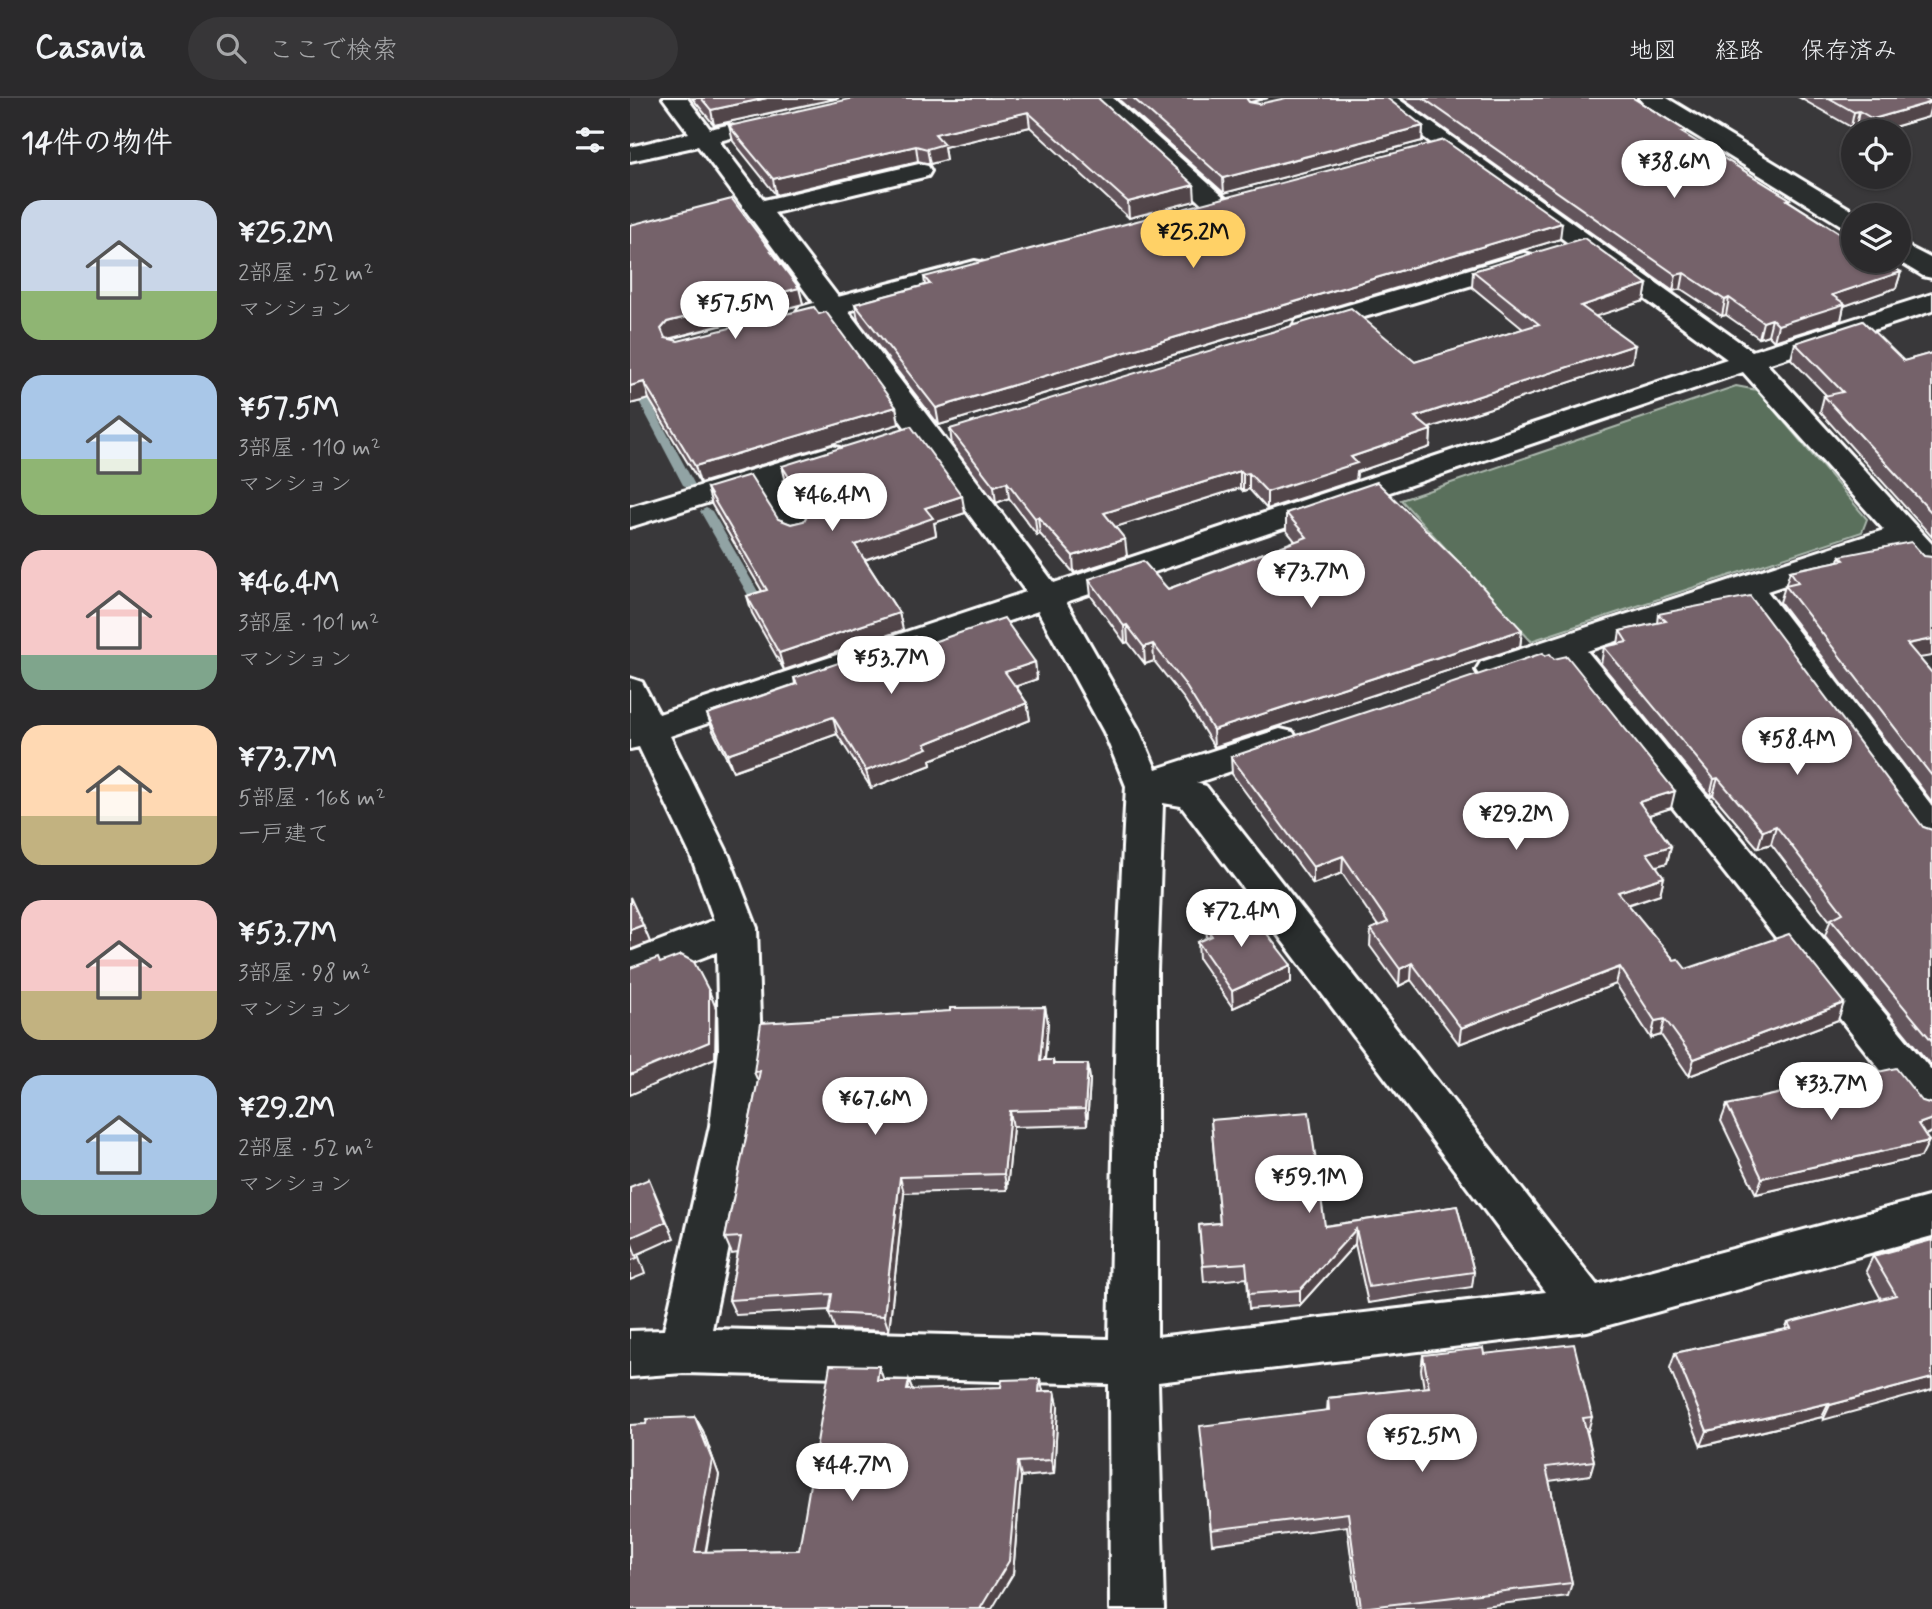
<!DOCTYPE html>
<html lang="ja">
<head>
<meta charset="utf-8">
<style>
  :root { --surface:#2b2a2c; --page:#373638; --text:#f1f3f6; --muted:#a6a7a9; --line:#474648; --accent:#ffd166 }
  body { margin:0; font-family:Mynerve,"Klee One",sans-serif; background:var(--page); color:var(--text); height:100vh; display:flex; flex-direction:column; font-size:26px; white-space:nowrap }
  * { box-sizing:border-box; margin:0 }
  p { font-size:23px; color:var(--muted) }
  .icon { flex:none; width:38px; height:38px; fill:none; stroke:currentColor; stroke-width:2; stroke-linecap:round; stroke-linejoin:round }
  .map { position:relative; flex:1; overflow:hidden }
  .side { display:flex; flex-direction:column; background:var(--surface); width:630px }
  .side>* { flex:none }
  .tools { position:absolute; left:1211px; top:21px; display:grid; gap:14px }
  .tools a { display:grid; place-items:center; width:70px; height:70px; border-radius:50%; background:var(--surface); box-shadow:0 2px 5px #0004,0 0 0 2px var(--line); font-size:35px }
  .price { position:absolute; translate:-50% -60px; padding:0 16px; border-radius:24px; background:#fff; color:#222; font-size:23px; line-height:46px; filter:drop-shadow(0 2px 4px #0008) }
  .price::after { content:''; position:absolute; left:50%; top:42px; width:21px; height:16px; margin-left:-10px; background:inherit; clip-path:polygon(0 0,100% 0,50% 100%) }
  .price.selected { background:var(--accent); color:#111 }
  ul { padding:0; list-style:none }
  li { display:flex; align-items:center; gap:21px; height:175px; padding:0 21px }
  li span { display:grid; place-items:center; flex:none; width:196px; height:140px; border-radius:21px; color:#555 }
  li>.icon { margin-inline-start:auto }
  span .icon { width:84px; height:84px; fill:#fffc; stroke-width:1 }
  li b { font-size:30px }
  h2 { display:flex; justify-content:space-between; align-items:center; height:84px; padding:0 21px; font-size:30px }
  header { display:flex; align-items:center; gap:42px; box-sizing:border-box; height:98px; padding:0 35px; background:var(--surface); border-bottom:2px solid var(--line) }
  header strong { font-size:33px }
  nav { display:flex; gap:38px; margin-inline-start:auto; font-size:24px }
  .search { width:490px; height:63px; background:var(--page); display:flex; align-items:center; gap:18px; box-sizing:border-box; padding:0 24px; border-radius:38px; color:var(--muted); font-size:26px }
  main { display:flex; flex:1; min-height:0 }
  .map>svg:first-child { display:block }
  .green { fill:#5a705c; stroke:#acb8ae; stroke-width:2 }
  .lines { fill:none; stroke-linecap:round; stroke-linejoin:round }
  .stream { fill:#91a3a4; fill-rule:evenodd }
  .minor-casing { stroke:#fff; stroke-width:6 }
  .tertiary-casing { stroke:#fff; stroke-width:6 }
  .minor { fill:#2a2d2e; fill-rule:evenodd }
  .tertiary { fill:#2a2d2e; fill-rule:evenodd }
  .wall { fill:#64545b; stroke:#fff; stroke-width:2 }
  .shaded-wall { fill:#51454a; stroke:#fff; stroke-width:2 }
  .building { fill:#74626a; stroke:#fff; stroke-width:2 }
</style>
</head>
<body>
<header>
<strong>Casavia</strong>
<div class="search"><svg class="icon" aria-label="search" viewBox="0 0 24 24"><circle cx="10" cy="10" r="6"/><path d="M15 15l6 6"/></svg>ここで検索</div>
<nav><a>地図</a><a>経路</a><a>保存済み</a></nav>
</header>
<main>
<section class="side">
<h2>14件の物件<svg class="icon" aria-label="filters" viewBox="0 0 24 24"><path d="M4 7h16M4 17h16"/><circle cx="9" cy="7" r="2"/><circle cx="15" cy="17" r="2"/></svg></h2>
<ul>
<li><span style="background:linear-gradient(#c9d6e8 65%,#8fb573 0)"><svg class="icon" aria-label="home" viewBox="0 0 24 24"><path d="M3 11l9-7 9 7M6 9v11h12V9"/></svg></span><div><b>¥25.2M</b><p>2部屋 · 52 m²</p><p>マンション</p></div></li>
<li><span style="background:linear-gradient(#a9c7e8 60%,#8fb573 0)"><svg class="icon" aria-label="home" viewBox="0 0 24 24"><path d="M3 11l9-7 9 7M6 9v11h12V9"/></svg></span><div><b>¥57.5M</b><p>3部屋 · 110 m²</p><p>マンション</p></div></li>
<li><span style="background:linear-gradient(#f6c9c9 75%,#7fa58c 0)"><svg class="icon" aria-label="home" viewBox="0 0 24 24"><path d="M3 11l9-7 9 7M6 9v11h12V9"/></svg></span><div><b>¥46.4M</b><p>3部屋 · 101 m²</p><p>マンション</p></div></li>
<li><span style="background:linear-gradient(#ffd9b3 65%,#c2b280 0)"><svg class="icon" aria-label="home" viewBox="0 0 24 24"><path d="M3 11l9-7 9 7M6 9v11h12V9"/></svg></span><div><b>¥73.7M</b><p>5部屋 · 168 m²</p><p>一戸建て</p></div></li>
<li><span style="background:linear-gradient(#f6c9c9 65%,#c2b280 0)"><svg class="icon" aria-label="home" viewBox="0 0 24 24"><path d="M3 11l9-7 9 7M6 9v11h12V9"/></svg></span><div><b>¥53.7M</b><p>3部屋 · 98 m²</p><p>マンション</p></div></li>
<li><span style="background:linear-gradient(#a9c7e8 75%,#7fa58c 0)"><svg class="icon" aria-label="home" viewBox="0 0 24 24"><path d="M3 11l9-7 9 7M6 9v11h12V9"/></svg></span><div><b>¥29.2M</b><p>2部屋 · 52 m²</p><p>マンション</p></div></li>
</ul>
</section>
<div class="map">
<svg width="1302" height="1511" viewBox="0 0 1302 1511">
  <rect width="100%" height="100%" fill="#39383a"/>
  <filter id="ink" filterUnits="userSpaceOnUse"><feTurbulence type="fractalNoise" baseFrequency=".0143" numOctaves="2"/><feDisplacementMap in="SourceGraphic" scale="14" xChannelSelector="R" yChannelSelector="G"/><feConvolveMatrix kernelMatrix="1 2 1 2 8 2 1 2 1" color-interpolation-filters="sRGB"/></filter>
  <g filter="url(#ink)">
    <polygon class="green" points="1106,288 1127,292 1237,421 1232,434 901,543 771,402"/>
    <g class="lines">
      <g class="stream">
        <polygon points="0,273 5,276 65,387 63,389 59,390 53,387 0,286"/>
        <polygon points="76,410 82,413 134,504 132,507 128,508 122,504 70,413"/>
      </g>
      <g class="minor-casing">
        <g id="minor">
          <path d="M33 0H57L80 31 97 27 105 29 109 34 105 39 89 43 134 102 289 66 298 68 301 73 298 78 144 115 208 199 345 163 354 165 358 171 354 177 218 213 424 485 1097 261 740 0H767L1122 253 1302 196V213L1137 266 1302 446V476L1290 473 1269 449 1137 493 1302 708V749L1289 745 1109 502 957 553 1302 973V1023L1287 1018 927 563 863 583 851 580 846 572 851 564 1254 432 1113 274 436 504 510 634 526 671 650 631 663 634 668 643 663 652 566 685 576 688 967 1187 1302 1098V1138L957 1233 528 1284 534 1511H480L479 1286 53 1275 0 1279V1233L34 1232 80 1028 89 952 87 854 0 887V854L84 822 61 758 9 649 0 651V580L12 584 29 616 396 494 195 220 180 223 170 221 166 215 170 209 184 205 68 48 0 63V49L59 35ZM408 513 474 634 496 688 487 873 479 1241 82 1231 124 1028 131 952 127 830 99 758 40 638ZM533 705 551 708 916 1194 527 1239V873Z"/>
          <polygon points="457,0 483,0 597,102 601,107 597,112 588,115 579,112"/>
          <polygon points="894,155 903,157 907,163 903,169 677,236 667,234 663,228 667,222"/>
          <polygon points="202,348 213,351 217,357 213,363 151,382 182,430 177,437 166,440 155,437 125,390 0,429 0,409"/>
        </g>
      </g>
      <g class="tertiary-casing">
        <g id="tertiary">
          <polygon points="1009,0 1037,0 1230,117 1223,117 1223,132 1214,129 1013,5"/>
          <polygon points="1269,144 1302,161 1302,180 1293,178 1268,163"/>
        </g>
      </g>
      <use href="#minor" class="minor"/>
      <use href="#tertiary" class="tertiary"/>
    </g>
    <g class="wall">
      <polygon points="62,0 209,0 84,27"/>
      <polygon points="468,0 565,103 499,120 400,29 314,49 316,62 300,66 288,63 146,97 103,43 99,28"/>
      <polygon points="487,0 638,0 621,4 629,6 793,28 792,43 594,95"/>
      <polygon points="771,0 1003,0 1056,33 1055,37 1271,174 1266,190 1214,208 1211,222 1144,243 1138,237 1129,240 1096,217 1092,218 1051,191 1043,193"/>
      <polygon points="1170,0 1293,0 1298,19 1250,33 1235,33 1226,28 1221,29"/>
      <polygon points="0,127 169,190 173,206 41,241 266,309 269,326 70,385 19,301 0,306"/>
      <polygon points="930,141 309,327 228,222 225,206 295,187 294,179"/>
      <polygon points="843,173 1017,186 1014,203 965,218 1002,264 799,330 801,332 800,349 727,374 726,382 637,411 619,391 613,393 610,390 485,429 497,458 444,475 410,436 407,437 379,400 366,405 322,347 320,331 785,264 893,231 842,189"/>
      <polygon points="1165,245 1274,263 1302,255 1302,439 1190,314 1194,298 1196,297 1161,261"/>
      <polygon points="152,368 335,415 304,425 306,437 235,462 269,515 273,532 154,572 122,515 117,498 132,493 82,407 77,390 148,421 161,426 174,423 177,417 156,384"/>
      <polygon points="656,415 892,532 890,549 584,649 555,602 524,563 515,566 498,544 495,545 461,498 459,481 538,491 665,443 656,432"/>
      <polygon points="1210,458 1289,560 1302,575 1302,704 1150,504 1160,473 1209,463"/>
      <polygon points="1028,516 1293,729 1302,732 1302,969 1195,838 1200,823 1141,746 1128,750 1083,697 1080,698 971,566 974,549 988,546 990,533 1027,525"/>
      <polygon points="291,548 405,564 407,581 386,588 397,605 400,622 300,662 301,667 241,690 207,636 103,673 83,633 77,616 165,586 164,580"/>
      <polygon points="601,659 1041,710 1019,717 1041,748 1037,765 1026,768 1034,779 1030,796 998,807 1044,862 1056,871 1208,922 1059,978 1031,937 1021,940 986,886 829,946 781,882 769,888 740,848 741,831 748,828 712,775 683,786 602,676"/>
      <polygon points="576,829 661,867 661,884 603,910 569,861 568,844 577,840"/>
      <polygon points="415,909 418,925 415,962 423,962 424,966 458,966 460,982 457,1027 383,1029 377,1092 274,1095 259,1233 205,1231 199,1215 200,1212 106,1217 99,1202 108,1155 102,1156 95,1140 128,983 124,974"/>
      <polygon points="1292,1003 1302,1006 1302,1034 1295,1037 1291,1059 1126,1096 1091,1023 1097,1007"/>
      <polygon points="581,1022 695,1128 827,1108 844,1174 842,1189 738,1205 725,1146 670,1207 619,1211 617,1180 574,1184 569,1127 590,1125"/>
      <polygon points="1302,1142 1193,1322 1192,1319 1071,1348 1040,1270 1045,1255 1155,1232 1158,1225 1251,1201 1236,1173 1243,1158"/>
      <polygon points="854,1256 962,1319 958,1333 957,1333 964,1363 960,1377 919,1383 942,1485 938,1498 828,1511 728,1511 717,1428 582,1446 572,1343 697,1313 698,1300 794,1290 791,1272 793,1257"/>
      <polygon points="254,1282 279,1282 282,1292 425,1293 428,1308 424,1376 391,1379 383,1476 0,1511 16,1326 65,1319 73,1333 89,1377 76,1454 169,1452"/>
    </g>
    <g class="shaded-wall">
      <polygon points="137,0 209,0 84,27 81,12"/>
      <polygon points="614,0 638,0 620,4"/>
      <polygon points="1302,4 1298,19 1250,33 1240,33 1243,21"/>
      <polygon points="1229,13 1226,28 1221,29 1224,14"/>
      <polygon points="398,14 400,29 314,49 316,62 300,66 297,51 305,36"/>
      <polygon points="793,28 792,43 594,95 593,80"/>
      <polygon points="286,48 288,63 146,97 143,81"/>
      <polygon points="564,87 565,103 499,120 498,104"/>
      <polygon points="932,125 930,141 309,327 306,310"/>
      <polygon points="1271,174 1266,190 1214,208 1211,222 1144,243 1148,227 1202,197"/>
      <polygon points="1054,175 1051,191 1043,193 1046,177"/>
      <polygon points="1017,186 1014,203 948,224 951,208"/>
      <polygon points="169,190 173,206 41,240 36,248 31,231 37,224"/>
      <polygon points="1099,200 1096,217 1092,218 1095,202"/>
      <polygon points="1142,221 1138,237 1129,240 1133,224"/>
      <polygon points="1005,247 1002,264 784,335 785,319"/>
      <polygon points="14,284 19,301 0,306 0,288"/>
      <polygon points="266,309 269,326 70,385 65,368"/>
      <polygon points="801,332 800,349 727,374 726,382 637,411 637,394 721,359"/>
      <polygon points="610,373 610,390 476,432 474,415"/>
      <polygon points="619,375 619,391 613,393 613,376"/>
      <polygon points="377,384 379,400 366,405 364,388"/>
      <polygon points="332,398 335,415 304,425 306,437 228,464 225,447 295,410"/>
      <polygon points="408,419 410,436 407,437 405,420"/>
      <polygon points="495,441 497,458 444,475 443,458"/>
      <polygon points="269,515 273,532 154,572 149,555"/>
      <polygon points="497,527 498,544 495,545 494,528"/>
      <polygon points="892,532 890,549 584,649 583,632"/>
      <polygon points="1302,541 1302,558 1271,563 1277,546"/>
      <polygon points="523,546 524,563 515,566 514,549"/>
      <polygon points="405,564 407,581 378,591 375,574"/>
      <polygon points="397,605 400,622 300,662 301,667 241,690 236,673 295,646"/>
      <polygon points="203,619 207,636 103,673 97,656"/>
      <polygon points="1088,680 1083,697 1080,698 1084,681"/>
      <polygon points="1045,693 1041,710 1006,721 1009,704"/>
      <polygon points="1146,728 1141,746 1128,750 1133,733"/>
      <polygon points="1041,748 1037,765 1013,772 1017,755"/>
      <polygon points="713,758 712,775 683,786 683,769"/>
      <polygon points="1034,779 1030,796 984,811 988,794"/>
      <polygon points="13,827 20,844 0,852 0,832"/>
      <polygon points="782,865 781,882 769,888 770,871"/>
      <polygon points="661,867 661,884 603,910 602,893"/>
      <polygon points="990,869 986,886 829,946 831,930"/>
      <polygon points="79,893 86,910 85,960 0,997 0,977"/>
      <polygon points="1214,905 1208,922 1059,978 1064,961"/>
      <polygon points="415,909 418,925 413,979 410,962"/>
      <polygon points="1035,921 1031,937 1021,940 1025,923"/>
      <polygon points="458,966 460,982 457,1027 455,1011"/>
      <polygon points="380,1013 383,1029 377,1092 374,1076"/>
      <polygon points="1302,1021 1302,1034 1281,1043 1288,1026"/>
      <polygon points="1299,1043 1291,1059 1126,1096 1132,1080"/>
      <polygon points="270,1079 274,1095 259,1233 254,1218"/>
      <polygon points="19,1081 44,1140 8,1156 15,1176 0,1182 0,1140"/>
      <polygon points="726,1131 725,1146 670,1207 670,1192"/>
      <polygon points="249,1268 254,1283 247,1282"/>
      <polygon points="1302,1280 1302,1292 1193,1322 1200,1307"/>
      <polygon points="410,1281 414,1296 409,1294"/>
      <polygon points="279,1282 284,1297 277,1292"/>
      <polygon points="425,1293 428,1308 424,1376 421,1362"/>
      <polygon points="1199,1305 1192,1319 1071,1348 1077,1333"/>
      <polygon points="65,1319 73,1333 89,1377 73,1467 65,1454"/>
      <polygon points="388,1364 391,1379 383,1476 362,1511 350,1511"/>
    </g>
    <g class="building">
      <polygon points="71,0 137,0 81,12"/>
      <polygon points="224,0 468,0 564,87 498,104 398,14 305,36 314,46 297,51 286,48 143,81 99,28"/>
      <polygon points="503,0 616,0 619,4 629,6 656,0 757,0 793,28 593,80"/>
      <polygon points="793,0 1003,0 1056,33 1051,34 1160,101 1157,102 1223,144 1223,163 1253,163 1271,174 1202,197 1215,206 1148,227 1142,221 1133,224 1099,200 1095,202 1054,175 1046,177"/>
      <polygon points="1199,0 1293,0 1302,4 1243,21 1229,13 1224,14"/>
      <polygon points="814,42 932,125 306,310 225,206 300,186 294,179"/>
      <polygon points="102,101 169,190 37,224 31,231 35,240 48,243 184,209 189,216 196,214 266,309 65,368 14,284 0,288 0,127"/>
      <polygon points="954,140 1017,186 951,208 1005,247 785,319 801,332 721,359 727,365 637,394 619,375 613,376 610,373 474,415 495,441 443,458 408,419 405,420 377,384 364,388 320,331 721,210 785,264 909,226 843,173"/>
      <polygon points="1233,223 1274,263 1302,255 1302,415 1194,298 1213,294 1165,245"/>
      <polygon points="281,328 332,398 295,410 303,420 225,447 269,515 149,555 117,498 137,492 77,390 120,377 148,421 161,426 174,423 180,412 152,368"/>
      <polygon points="747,384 837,472 892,532 583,632 554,585 523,546 514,549 497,527 494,528 459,481 513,463 538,491 677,439 656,415"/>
      <polygon points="1281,444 1294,458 1302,459 1302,541 1277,546 1302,575 1302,678 1155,487 1168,484 1160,473 1214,462 1210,458"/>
      <polygon points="1120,498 1293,729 1302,732 1302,943 1201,821 1213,815 1146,728 1133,733 1088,680 1084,681 974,549 997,544 990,533 1036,523 1028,516"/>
      <polygon points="374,520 405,564 375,574 397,605 295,646 298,650 236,673 203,619 97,656 77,616 167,586 164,580 285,539 291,548"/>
      <polygon points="913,555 915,558 920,556 924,561 937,558 1045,693 1009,704 1041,748 1017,755 1034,779 988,794 1044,862 1048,861 1056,871 1159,836 1214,905 1064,961 1035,921 1025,923 990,869 831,930 782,865 770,871 741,831 758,824 713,758 683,769 601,659"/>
      <polygon points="0,799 13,827 0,832"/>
      <polygon points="600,806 631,828 661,867 602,893 568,844 582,838 576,829"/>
      <polygon points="51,857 64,864 79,893 79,944 0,977 0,870 28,860 30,865"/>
      <polygon points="415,909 410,962 423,962 423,966 458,966 455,1011 380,1013 374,1076 270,1079 254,1218 199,1215 202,1196 99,1202 111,1139 95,1140 130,973 124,974 131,925 320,913 320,910"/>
      <polygon points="1266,970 1292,1003 1302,1006 1302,1021 1288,1026 1299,1043 1132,1080 1097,1007"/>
      <polygon points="679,1014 695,1128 827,1108 844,1174 739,1189 726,1131 670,1192 619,1196 616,1165 573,1168 569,1127 590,1125 581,1022"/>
      <polygon points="19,1081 36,1124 0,1140 0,1089"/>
      <polygon points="0,1141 7,1160 0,1163"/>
      <polygon points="1302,1142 1302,1280 1200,1307 1199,1305 1077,1333 1045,1255 1161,1230 1158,1225 1266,1197 1243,1158"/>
      <polygon points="944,1246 962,1319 953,1320 964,1363 916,1369 942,1485 731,1510 718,1415 581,1432 570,1328 699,1312 698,1300 799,1289 793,1257 853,1250 854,1256"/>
      <polygon points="200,1267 249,1268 247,1282 279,1282 277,1292 371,1289 372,1282 410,1281 409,1294 425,1293 421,1362 388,1364 379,1463 350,1511 0,1511 0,1327 16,1326 17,1321 65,1319 82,1362 65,1454 169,1452"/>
    </g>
  </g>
</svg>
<div class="tools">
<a><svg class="icon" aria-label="locate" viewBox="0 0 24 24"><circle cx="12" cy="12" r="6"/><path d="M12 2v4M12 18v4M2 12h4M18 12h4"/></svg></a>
<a><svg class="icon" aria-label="layers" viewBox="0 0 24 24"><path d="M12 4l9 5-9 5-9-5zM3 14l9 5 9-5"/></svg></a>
</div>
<b class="price" style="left:1044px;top:102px">¥38.6M</b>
<b class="price selected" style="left:563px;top:172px">¥25.2M</b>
<b class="price" style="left:105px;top:243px">¥57.5M</b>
<b class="price" style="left:202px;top:435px">¥46.4M</b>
<b class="price" style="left:681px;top:512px">¥73.7M</b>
<b class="price" style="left:261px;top:598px">¥53.7M</b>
<b class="price" style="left:1167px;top:679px">¥58.4M</b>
<b class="price" style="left:886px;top:754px">¥29.2M</b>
<b class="price" style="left:611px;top:851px">¥72.4M</b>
<b class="price" style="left:1201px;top:1024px">¥33.7M</b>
<b class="price" style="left:245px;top:1039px">¥67.6M</b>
<b class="price" style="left:679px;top:1117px">¥59.1M</b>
<b class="price" style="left:792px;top:1376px">¥52.5M</b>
<b class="price" style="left:222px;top:1405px">¥44.7M</b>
</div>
</main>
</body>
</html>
